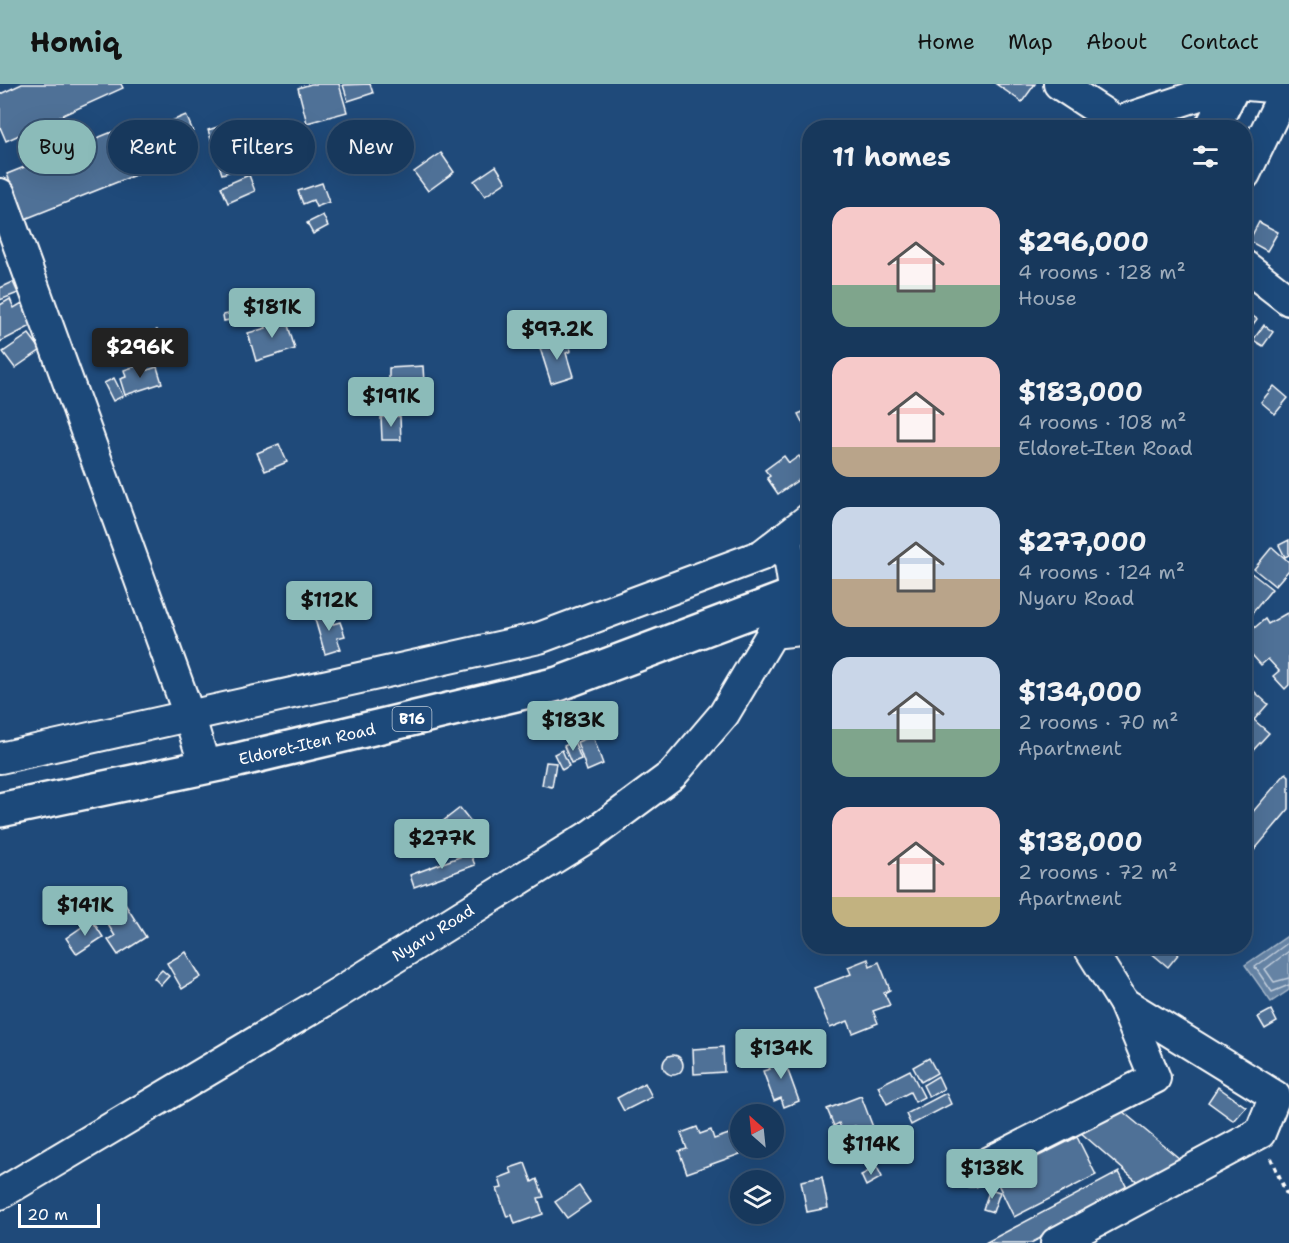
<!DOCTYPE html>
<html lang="en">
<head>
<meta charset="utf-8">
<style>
  :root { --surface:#17385c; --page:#203f62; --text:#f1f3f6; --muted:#9eacbb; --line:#365272; --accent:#8bbbb9 }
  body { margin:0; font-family:"Shantell Sans",sans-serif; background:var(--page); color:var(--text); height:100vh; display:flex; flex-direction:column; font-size:22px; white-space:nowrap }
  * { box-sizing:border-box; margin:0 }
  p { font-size:20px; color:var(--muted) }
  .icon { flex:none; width:33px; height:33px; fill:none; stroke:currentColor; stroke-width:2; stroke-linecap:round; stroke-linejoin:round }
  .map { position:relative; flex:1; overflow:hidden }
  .details { position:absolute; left:802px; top:36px; width:450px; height:834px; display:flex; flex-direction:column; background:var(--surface); border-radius:24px; box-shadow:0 6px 24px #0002,0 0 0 2px var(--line) }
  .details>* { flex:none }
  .guide { position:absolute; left:18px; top:36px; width:570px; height:54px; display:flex; gap:12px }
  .needle { width:39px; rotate:333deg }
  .fabs { position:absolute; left:730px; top:1020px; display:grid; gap:12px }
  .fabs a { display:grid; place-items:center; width:54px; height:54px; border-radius:50%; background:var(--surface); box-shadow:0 6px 24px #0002,0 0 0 2px var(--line); font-size:30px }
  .scale { position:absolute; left:18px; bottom:15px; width:82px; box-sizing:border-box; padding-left:6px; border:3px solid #fff; border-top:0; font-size:16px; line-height:21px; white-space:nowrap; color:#fff; -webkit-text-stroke:4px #1f4a7a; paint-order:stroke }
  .price { position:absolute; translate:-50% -51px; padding:0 14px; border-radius:6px; background:var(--accent); color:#111; font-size:20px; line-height:39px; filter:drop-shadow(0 2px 3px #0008) }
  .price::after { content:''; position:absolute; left:50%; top:36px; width:18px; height:14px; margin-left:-9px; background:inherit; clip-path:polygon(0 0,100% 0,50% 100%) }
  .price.active { background:#222; color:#fff }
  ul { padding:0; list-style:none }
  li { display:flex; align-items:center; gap:18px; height:150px; padding:0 30px }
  li span { display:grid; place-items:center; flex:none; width:168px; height:120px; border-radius:18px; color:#555 }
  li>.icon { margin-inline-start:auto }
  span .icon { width:72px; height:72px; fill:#fffc; stroke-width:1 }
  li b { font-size:26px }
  h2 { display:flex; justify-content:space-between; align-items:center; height:72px; padding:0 30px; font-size:26px }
  .chip { padding:0 21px; border-radius:27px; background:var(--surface); box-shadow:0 6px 24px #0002,0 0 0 2px var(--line); font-size:21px; line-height:54px }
  .chip.active { background:var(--accent); color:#111 }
  header { display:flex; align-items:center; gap:36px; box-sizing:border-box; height:84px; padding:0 30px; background:var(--accent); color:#111 }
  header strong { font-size:28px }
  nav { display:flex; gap:33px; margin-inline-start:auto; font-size:21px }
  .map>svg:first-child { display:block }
  .water { fill:#6583a4; stroke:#a3b5c8; stroke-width:1.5 }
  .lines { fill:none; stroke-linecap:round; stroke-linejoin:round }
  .shore { stroke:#c1cddb; stroke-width:1.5 }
  .building { fill:#507197; stroke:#fff; stroke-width:1.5 }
  .minor-casing { stroke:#fff; stroke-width:34 }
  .major-casing { stroke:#fff; stroke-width:38 }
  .path { stroke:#fff; stroke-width:4; stroke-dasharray:4.5 4.5; stroke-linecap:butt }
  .minor { stroke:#1f4a7a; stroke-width:30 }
  .major { stroke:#1f4a7a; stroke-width:33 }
  .labels { text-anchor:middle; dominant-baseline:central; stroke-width:4.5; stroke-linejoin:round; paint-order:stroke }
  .shield { fill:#1f4a7a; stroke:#bcc9d7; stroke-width:1.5 }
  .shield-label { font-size:15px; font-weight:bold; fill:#fff }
  .street-label { font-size:16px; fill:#fff; stroke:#1f4a7a }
</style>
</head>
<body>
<header>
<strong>Homiq</strong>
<nav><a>Home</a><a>Map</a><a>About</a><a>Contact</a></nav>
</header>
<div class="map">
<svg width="1289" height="1159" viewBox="0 0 1289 1159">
  <rect width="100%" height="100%" fill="#1f4a7a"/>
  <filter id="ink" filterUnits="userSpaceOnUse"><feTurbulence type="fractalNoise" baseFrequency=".0167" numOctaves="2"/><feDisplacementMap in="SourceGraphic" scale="12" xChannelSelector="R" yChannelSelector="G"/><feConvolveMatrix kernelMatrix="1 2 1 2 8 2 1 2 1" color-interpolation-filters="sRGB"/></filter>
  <g filter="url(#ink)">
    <polygon class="water" points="1289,851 1289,906 1271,918 1245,881"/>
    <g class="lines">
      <g class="shore">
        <polyline points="1289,858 1255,883 1272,908 1289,901"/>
        <polyline points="1289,867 1265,885 1274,898 1289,894"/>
      </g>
    </g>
    <g class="building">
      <polygon points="22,0 121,0 123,4 6,57 0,43 0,10"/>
      <polygon points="311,0 339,0 347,28 307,39 298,4"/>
      <polygon points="370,0 373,9 348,17 343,1"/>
      <polygon points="996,0 1035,0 1022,18"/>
      <polygon points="186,31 193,47 173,55 167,39"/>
      <polygon points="244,35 257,79 222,90 208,46"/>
      <polygon points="132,40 150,85 25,135 7,90"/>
      <polygon points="441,69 454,88 428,107 414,88"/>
      <polygon points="496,82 506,98 485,112 474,97"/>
      <polygon points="249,91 255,107 228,119 221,103"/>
      <polygon points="322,99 329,118 316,123 313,116 303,120 298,107"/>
      <polygon points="323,131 328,142 313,150 307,139"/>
      <polygon points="1259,138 1278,148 1267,167 1249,157"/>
      <polygon points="13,198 18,209 0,216 0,204"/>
      <polygon points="10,215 14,224 22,219 33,241 0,258 0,221"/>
      <polygon points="1245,227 1257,235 1245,251"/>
      <polygon points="238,228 239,234 224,237 223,231"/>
      <polygon points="285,231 295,265 256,277 248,249 266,244 264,237"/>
      <polygon points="1264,241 1273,248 1263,262 1253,256"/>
      <polygon points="157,246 161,255 152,260 147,250"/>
      <polygon points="29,250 41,266 15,284 3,268"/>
      <polygon points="568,255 571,267 566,269 573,292 551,299 540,264"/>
      <polygon points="162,261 167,271 155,277 150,267"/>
      <polygon points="142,280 144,287 157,283 162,299 125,311 120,295 126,293 124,286"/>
      <polygon points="423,282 424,299 389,301 389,284"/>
      <polygon points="114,294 123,312 113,317 104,299"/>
      <polygon points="1274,302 1288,314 1275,330 1261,318"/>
      <polygon points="810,325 810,354 798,330"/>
      <polygon points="400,332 401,356 382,356 381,333"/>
      <polygon points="279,360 287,378 265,387 257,369"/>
      <polygon points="784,372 789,379 799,372 810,388 778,410 767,394 770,392 765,386"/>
      <polygon points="1289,456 1289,471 1285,473 1279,461"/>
      <polygon points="1272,463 1289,478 1289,486 1275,502 1254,485"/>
      <polygon points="1250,488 1272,505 1249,533 1245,529 1245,495"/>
      <polygon points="329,527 333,540 340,538 345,552 337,554 341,565 325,570 314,532"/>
      <polygon points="1287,529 1289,532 1289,601 1285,605 1273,592 1279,587 1268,575 1261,581 1245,563 1252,557 1246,551 1265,535 1268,540"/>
      <polygon points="1245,599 1268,620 1254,636 1269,649 1245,675"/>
      <polygon points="593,652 603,680 587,687 577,658"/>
      <polygon points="574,657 581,675 571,679 564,662"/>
      <polygon points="562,666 569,682 562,686 554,670"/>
      <polygon points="546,678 556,679 552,703 542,701"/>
      <polygon points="1286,689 1289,692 1289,725 1245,777 1245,737"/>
      <polygon points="460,724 472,739 469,742 472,745 462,754 459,750 445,760 433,745"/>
      <polygon points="470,769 475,781 414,803 410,791"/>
      <polygon points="123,817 146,853 118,871 108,856 115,852 102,831"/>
      <polygon points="92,836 103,853 77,870 66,854"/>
      <polygon points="1143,862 1185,862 1168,883"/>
      <polygon points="186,868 201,893 182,905 167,879"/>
      <polygon points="868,875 870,882 879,878 890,906 884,909 890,921 873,927 878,939 853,949 848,937 830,944 814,904 851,890 848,883"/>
      <polygon points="162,886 169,892 161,901 154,894"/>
      <polygon points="1271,926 1277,938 1265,945 1258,933"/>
      <polygon points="723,963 724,988 694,990 693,965"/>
      <polygon points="788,969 793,982 787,984 799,1017 784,1023 781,1014 774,1017 763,987 770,985 767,978"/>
      <circle cx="673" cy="981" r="10"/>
      <polygon points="929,974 937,989 921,998 913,983"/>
      <polygon points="910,986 924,1013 915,1018 910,1008 887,1020 878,1002"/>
      <polygon points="938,992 944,1005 929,1013 923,1001"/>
      <polygon points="645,999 652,1013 624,1027 617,1014"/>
      <polygon points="1218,1003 1246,1023 1234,1037 1208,1018"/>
      <polygon points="946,1009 951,1020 911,1041 906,1030"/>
      <polygon points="861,1012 873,1043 858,1049 855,1042 842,1047 839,1039 834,1042 827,1025"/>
      <polygon points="1122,1027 1186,1080 1140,1100 1080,1048"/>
      <polygon points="697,1043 700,1050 711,1046 714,1055 732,1049 740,1070 687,1089 679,1067 687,1065 681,1049"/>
      <polygon points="1077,1053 1096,1091 1014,1133 995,1094"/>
      <polygon points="525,1079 532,1098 537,1095 544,1113 538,1114 543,1130 515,1140 512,1131 507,1133 497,1105 502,1104 499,1094 512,1089 510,1084"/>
      <polygon points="877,1083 882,1093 866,1102 861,1091"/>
      <polygon points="1119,1088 1129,1108 1031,1159 985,1159"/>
      <polygon points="822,1093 828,1124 807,1128 801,1097"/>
      <polygon points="579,1102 590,1118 567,1134 555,1118"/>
      <polygon points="990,1105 1000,1108 993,1128 983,1125"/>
    </g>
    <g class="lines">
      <g class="minor-casing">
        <g id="minor">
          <polyline points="1059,0 1117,38 1233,0"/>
          <polyline points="1237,0 1289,5"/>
          <polyline points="1245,90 1286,5"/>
          <polyline points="0,110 189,631 205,683"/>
          <polyline points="1245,182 1289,216"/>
          <polyline points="772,549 810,545"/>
          <polyline points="0,674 539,554 762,471 810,434"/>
          <polyline points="972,1087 1155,994 1124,919 1088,862"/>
          <polyline points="0,1110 338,909 591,751 672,691 724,630 795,511 786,453"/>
          <polyline points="1056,1159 1260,1049 1275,1012 1124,919"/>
        </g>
      </g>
      <g class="major-casing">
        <g id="major">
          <polyline points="1212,44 1234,0"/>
          <polyline points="0,726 238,676 558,600 795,511 810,499"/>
        </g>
      </g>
      <polyline class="path" points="1271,1074 1289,1115"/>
      <use href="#minor" class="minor"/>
      <use href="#major" class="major"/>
    </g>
  </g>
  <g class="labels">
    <rect class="shield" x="392.5" y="623" width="39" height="24" rx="4.5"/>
    <g class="shield-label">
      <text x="412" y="635">B16</text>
    </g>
    <g class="street-label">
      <text transform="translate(307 660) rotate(-13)">Eldoret-Iten Road</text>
      <text transform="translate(433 849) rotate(-32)">Nyaru Road</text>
    </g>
  </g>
</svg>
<div class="fabs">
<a><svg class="needle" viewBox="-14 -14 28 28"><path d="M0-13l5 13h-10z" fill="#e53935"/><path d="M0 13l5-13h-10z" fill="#9eacbb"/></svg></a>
<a><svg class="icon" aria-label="layers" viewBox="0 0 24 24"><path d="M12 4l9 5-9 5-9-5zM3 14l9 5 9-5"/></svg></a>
</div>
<div class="scale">20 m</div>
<b class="price" style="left:272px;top:255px">$181K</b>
<b class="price" style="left:557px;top:277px">$97.2K</b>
<b class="price active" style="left:140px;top:295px">$296K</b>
<b class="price" style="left:391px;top:344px">$191K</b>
<b class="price" style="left:329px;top:548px">$112K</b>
<b class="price" style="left:573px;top:668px">$183K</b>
<b class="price" style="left:442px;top:786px">$277K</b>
<b class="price" style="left:85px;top:853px">$141K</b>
<b class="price" style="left:781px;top:996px">$134K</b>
<b class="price" style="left:871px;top:1092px">$114K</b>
<b class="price" style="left:992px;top:1116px">$138K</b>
<div class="guide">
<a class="chip active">Buy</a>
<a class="chip">Rent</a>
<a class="chip">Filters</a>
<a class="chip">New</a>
</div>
<section class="details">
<h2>11 homes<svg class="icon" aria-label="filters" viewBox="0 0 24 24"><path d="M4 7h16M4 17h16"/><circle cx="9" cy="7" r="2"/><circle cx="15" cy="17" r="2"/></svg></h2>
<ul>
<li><span style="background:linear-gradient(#f6c9c9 65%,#7fa58c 0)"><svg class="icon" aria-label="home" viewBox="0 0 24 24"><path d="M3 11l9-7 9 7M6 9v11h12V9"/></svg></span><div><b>$296,000</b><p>4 rooms · 128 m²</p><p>House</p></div></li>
<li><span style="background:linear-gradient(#f6c9c9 75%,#b9a48a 0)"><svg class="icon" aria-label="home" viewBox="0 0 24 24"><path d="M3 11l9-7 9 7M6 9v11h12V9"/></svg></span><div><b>$183,000</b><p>4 rooms · 108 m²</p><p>Eldoret-Iten Road</p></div></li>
<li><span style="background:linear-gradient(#c9d6e8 60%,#b9a48a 0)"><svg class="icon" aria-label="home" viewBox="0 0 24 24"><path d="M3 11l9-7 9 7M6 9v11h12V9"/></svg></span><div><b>$277,000</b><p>4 rooms · 124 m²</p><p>Nyaru Road</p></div></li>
<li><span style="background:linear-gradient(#c9d6e8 60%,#7fa58c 0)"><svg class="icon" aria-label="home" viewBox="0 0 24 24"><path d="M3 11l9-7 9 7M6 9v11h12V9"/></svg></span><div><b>$134,000</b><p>2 rooms · 70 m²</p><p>Apartment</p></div></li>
<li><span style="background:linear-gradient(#f6c9c9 75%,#c2b280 0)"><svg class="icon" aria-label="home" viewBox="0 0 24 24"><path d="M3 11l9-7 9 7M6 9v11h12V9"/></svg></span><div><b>$138,000</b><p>2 rooms · 72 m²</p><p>Apartment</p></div></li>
</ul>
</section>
</div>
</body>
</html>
